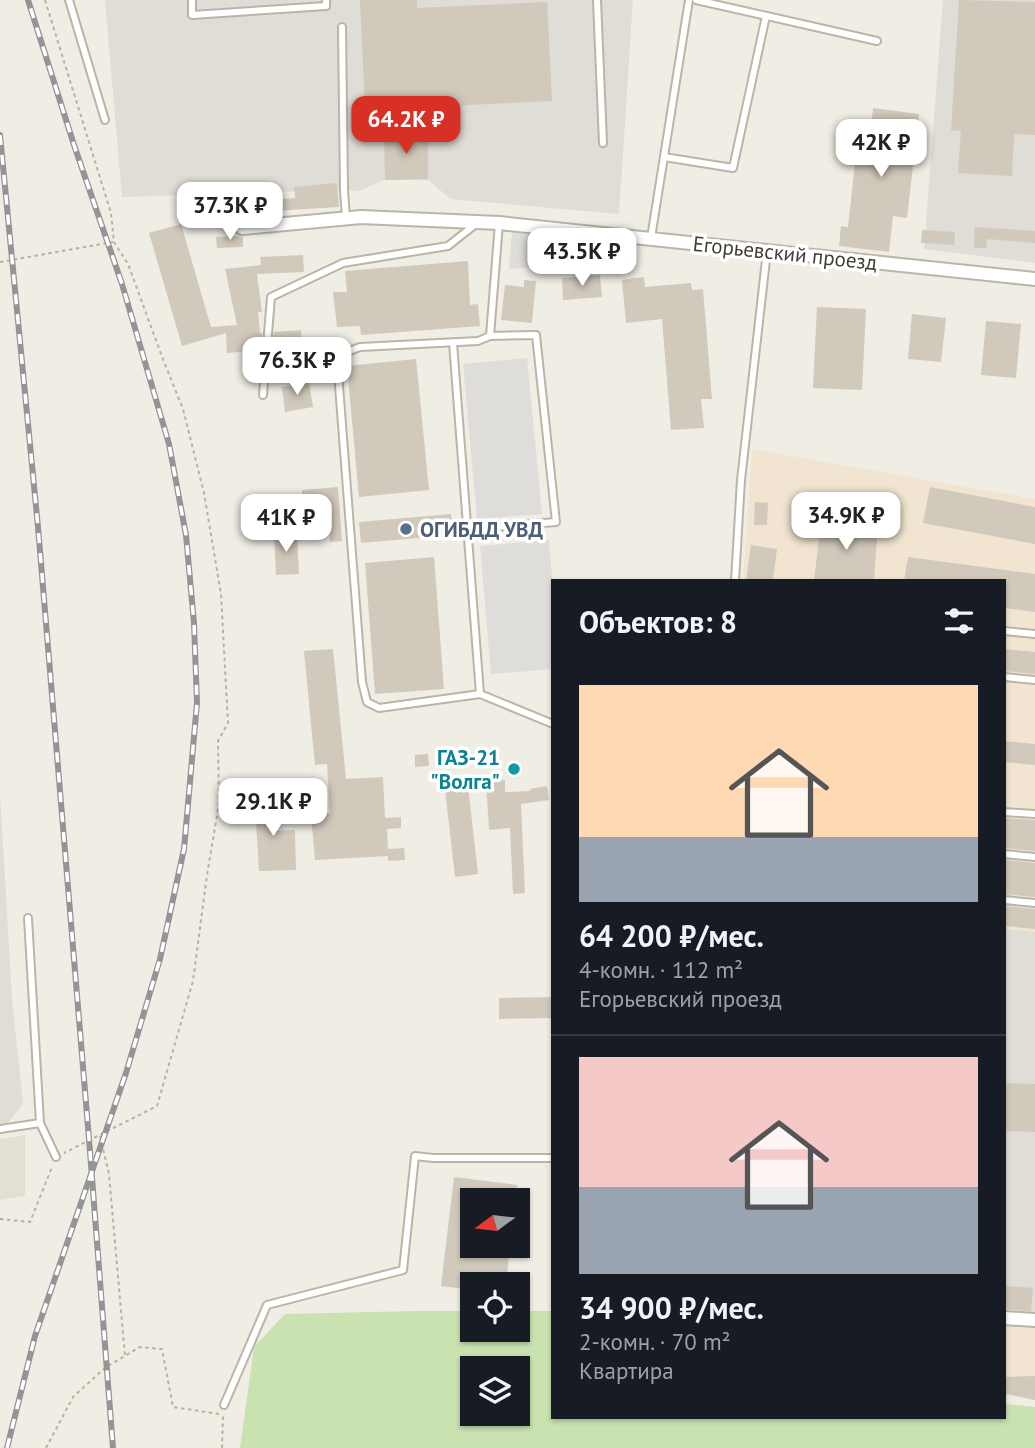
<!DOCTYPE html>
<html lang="ru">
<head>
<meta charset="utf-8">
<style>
  :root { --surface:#171b24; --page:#242831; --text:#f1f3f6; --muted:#9ea1a6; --line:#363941; --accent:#d93025 }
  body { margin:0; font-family:"PT Sans",sans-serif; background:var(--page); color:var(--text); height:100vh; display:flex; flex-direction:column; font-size:26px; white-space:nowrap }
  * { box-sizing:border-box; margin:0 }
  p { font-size:23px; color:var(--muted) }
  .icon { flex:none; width:38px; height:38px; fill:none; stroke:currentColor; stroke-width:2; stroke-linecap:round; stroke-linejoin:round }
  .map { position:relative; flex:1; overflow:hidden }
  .drawer { position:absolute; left:551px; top:579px; width:455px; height:840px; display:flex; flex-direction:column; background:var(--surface); border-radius:0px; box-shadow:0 2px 5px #0004 }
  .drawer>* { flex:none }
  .needle { width:46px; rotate:255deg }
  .tools { position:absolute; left:460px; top:1188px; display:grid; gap:14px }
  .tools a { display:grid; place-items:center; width:70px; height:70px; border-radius:0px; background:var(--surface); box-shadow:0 2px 5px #0004; font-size:35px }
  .price { position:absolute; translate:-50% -60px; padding:0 16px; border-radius:14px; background:#fff; color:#222; font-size:23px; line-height:46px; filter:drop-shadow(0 2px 4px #0008) }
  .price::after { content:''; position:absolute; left:50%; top:42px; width:21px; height:16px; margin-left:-10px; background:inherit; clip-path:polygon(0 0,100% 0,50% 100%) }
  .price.current { background:var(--accent); color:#fff }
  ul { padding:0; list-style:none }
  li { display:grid; align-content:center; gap:14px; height:371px; padding:0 28px }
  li+li { border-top:2px solid var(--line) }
  li span { display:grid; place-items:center; height:217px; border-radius:0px; color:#555 }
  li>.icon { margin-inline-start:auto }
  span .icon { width:126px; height:126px; fill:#fffc; stroke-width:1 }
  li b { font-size:30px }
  h2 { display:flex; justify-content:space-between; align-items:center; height:84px; padding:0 28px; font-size:30px }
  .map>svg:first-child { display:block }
  .residential { fill:#e4dfd3 }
  .commercial { fill:#f1e5d1 }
  .industrial { fill:#e0dcd6 }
  .green { fill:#c9e2b0; fill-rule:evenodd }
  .parking { fill:#dfddd9 }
  .building { fill:#d1c9bb }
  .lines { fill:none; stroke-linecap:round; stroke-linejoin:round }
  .lane-casing { stroke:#bbb5a8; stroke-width:10 }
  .street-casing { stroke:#bbb5a8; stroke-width:16 }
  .path { stroke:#bbb19b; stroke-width:2; stroke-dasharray:3.5 3.5; stroke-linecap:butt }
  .lane { stroke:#fff; stroke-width:6 }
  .street { stroke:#fff; stroke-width:12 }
  .rail-casing { stroke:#949494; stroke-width:6 }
  .rail { stroke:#fff; stroke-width:3.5; stroke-dasharray:10; stroke-linecap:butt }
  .service-dot { fill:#5c6f8a; stroke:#fff; stroke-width:2.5 }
  .culture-dot { fill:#0f9aa8; stroke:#fff; stroke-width:2.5 }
  .labels { text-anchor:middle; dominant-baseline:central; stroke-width:7; stroke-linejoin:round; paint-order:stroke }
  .street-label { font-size:21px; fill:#423e35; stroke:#fff }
  .service-label { font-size:21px; font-weight:bold; fill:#4e5e75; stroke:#fff; text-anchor:start }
  .culture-label { font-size:21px; font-weight:bold; fill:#0d838f; stroke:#fff; text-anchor:end }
</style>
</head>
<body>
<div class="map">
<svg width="1035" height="1448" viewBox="0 0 1035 1448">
  <rect width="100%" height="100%" fill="#f0ede5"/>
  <polygon class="residential" points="25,1135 25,1196 0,1200 0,1139"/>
  <g class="commercial">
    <polygon points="752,449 1035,499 1035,932 1005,929 1004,581 743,581"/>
    <polygon points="1004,1324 1035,1326 1035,1400 1005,1396"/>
  </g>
  <g class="industrial">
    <polygon points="105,0 633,0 619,214 450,199 429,180 384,180 359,191 338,190 122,197"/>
    <polygon points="943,0 1035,0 1035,263 924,249"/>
    <polygon points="0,794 12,998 23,1104 8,1123 0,1124"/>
    <polygon points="1004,929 1035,932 1035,1314 1005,1311"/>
  </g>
  <path class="green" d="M415 1311H472V1330H518V1311H553V1418H1004L1005 1404 1035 1407V1448H240L254 1347 285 1314ZM472 1368H518V1414H472Z"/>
  <g class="parking">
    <polygon points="512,231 608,242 608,261 509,269"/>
    <polygon points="527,358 542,514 477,519 463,364"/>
    <polygon points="549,540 553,587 553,669 491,674 480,546"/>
  </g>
  <g class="building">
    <polygon points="360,0 417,0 417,8 547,2 552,101 365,110"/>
    <polygon points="959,0 1035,2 1035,135 1014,134 1012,176 958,173 961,131 951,130"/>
    <polygon points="873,108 919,114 907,218 893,216 889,252 839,246 841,226 848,227 859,126 871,127"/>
    <polygon points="384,133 428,133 428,179 385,180"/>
    <polygon points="337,183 339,207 257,212 256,201 295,198 294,187"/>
    <polygon points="181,224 211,327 237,325 225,269 261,265 260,257 303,255 304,272 257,274 262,312 258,312 260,333 262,333 261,350 227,353 226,333 182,346 149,233"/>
    <polygon points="975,227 1035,231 1035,243 987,239 986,248 974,248"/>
    <polygon points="922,230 955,232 954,245 921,243"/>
    <polygon points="238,236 243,237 243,247 217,248 216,237"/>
    <polygon points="468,261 470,305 478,304 480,326 361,335 360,326 337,327 333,292 347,292 345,271"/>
    <polygon points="600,275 602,297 563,300 562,278"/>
    <polygon points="644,277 645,287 691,283 692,290 703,289 712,399 701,399 704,428 671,430 662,319 626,323 622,280"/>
    <polygon points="524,280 536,281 532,323 501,320 505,285 524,287"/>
    <polygon points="817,307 866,309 862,390 813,388"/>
    <polygon points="912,314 946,318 941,362 908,359"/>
    <polygon points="986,321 1021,324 1016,378 981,375"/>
    <polygon points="301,330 302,354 277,356 276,349 272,349 274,332"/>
    <polygon points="416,359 429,490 359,497 347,366"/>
    <polygon points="309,383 313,407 285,412 282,387"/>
    <polygon points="338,487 342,541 330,542 329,531 304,532 302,490"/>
    <polygon points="930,487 1035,507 1035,544 923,523"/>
    <polygon points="755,502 768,503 767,525 754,525"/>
    <polygon points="451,514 453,535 361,543 359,522"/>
    <polygon points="821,521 878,526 874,581 814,581"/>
    <polygon points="297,533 299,574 276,575 274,534"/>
    <polygon points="751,545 777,549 773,581 746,581"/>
    <polygon points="434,557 444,689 375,694 365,563"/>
    <polygon points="908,557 1035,574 1035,612 1004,608 1004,581 904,581"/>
    <polygon points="333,649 346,779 383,777 385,818 401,817 401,828 387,829 388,849 404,848 405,860 388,861 388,856 315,860 311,814 330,813 327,764 315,765 304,651"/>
    <polygon points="1004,649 1035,652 1035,674 1004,671"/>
    <polygon points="1004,741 1035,744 1035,765 1004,762"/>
    <polygon points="428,754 429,766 415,767 415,755"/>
    <polygon points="505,780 505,792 530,791 530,789 547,786 549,800 521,804 525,893 513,894 510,828 489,830 486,781"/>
    <polygon points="468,786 478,874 455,877 445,789"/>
    <polygon points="268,787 271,831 295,830 296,870 259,871 254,788"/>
    <polygon points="1004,818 1035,820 1035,851 1004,848"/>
    <polygon points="1004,860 1035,863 1035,897 1004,894"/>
    <polygon points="1004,906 1035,909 1035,929 1004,926"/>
    <polygon points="553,997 553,1018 499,1019 499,998"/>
    <polygon points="1004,1083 1035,1084 1035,1132 1006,1131"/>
    <polygon points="454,1177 517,1185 515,1200 472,1200 472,1246 510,1246 506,1284 472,1284 472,1290 441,1286"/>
    <polygon points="1004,1286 1033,1288 1031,1311 1004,1309"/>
    <polygon points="1035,1376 1035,1400 1004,1393 1004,1377"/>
  </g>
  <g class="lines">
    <g class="lane-casing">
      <g id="lane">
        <polyline points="69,0 105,120"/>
        <polyline points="192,0 192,15 326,6 326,0"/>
        <polyline points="597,0 603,143"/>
        <polyline points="696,0 877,41"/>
        <polyline points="342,27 344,190 346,219"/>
        <polyline points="664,157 733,168 766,16"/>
        <polyline points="651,238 689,0"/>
        <polyline points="490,336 499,223"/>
        <polyline points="453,343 480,694"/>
        <polyline points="263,395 271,297 343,263 448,246 477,223"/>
        <polyline points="468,529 556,522 536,335 490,336 478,341 360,347 344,353 338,373 362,682 367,702 379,708 480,694 553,724"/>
        <polyline points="735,581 741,480 767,251"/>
        <polyline points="1004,631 1035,634"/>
        <polyline points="1004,677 1035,680"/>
        <polyline points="1004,812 1035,814"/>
        <polyline points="1004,854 1035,857"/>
        <polyline points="1004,900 1035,903"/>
        <polyline points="40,1123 56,1157"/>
        <polyline points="0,1129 40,1123 28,918"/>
        <polyline points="224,1405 267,1305 403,1270 415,1156 433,1158 553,1158"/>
      </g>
    </g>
    <g class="street-casing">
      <g id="street">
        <polyline points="242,228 361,217 499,223 1035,279"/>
        <polyline points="1004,1318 1035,1320"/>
      </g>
    </g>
    <g class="path">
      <polyline points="45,0 111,213 114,242 128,264 164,362 183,409 204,493 221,594 228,723 218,741 219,804 207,875 193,981 157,1106 64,1153"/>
      <polyline points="0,262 113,242"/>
      <polyline points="100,1136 109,1174 125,1356"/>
      <polyline points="0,1219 30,1222 52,1167"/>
      <polyline points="46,1448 73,1397 106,1367 140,1347 162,1349 173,1407 219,1414"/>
      <polyline points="222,1448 223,1416"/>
    </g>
    <use href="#lane" class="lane"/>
    <use href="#street" class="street"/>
    <g class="rail-casing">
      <g id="rail">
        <polyline points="0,135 38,527 89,1139 113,1448"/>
        <polyline points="7,1448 35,1336 126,1073 160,959 184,849 197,703 194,623 186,535 169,444 122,284 74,145 28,0"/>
      </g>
    </g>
    <use href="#rail" class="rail"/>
  </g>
  <circle class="service-dot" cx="406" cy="529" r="7"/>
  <circle class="culture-dot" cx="514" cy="769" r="7"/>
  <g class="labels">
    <g class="street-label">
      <text transform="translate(785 253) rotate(6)">Егорьевский проезд</text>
    </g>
    <g class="service-label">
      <text x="420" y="529">ОГИБДД УВД</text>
    </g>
    <g class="culture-label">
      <text x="500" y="757">ГАЗ-21<tspan x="500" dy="24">"Волга"</tspan></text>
    </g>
  </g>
</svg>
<div class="tools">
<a><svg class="needle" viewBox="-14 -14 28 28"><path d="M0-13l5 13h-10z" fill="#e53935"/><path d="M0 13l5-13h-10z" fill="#9ea1a6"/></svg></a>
<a><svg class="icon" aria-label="locate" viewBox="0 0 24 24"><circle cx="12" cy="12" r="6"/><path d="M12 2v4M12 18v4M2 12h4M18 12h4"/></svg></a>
<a><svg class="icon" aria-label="layers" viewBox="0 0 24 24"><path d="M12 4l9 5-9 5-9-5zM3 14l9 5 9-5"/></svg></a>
</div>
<b class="price current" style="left:406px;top:156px">64.2K ₽</b>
<b class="price" style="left:881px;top:179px">42K ₽</b>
<b class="price" style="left:230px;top:242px">37.3K ₽</b>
<b class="price" style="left:582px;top:288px">43.5K ₽</b>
<b class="price" style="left:297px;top:397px">76.3K ₽</b>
<b class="price" style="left:846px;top:552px">34.9K ₽</b>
<b class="price" style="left:286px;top:554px">41K ₽</b>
<b class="price" style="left:273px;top:838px">29.1K ₽</b>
<section class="drawer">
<h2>Объектов: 8<svg class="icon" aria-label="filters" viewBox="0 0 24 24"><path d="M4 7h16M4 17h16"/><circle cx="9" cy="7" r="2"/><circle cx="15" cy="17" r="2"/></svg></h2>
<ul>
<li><span style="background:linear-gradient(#ffd9b3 70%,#9aa5b1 0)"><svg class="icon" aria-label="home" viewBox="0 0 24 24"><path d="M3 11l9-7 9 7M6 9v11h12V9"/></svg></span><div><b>64 200 ₽/мес.</b><p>4-комн. · 112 m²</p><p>Егорьевский проезд</p></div></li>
<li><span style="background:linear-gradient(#f6c9c9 60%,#9aa5b1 0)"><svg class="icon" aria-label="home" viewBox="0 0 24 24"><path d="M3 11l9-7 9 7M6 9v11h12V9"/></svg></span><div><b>34 900 ₽/мес.</b><p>2-комн. · 70 m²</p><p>Квартира</p></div></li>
</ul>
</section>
</div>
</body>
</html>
